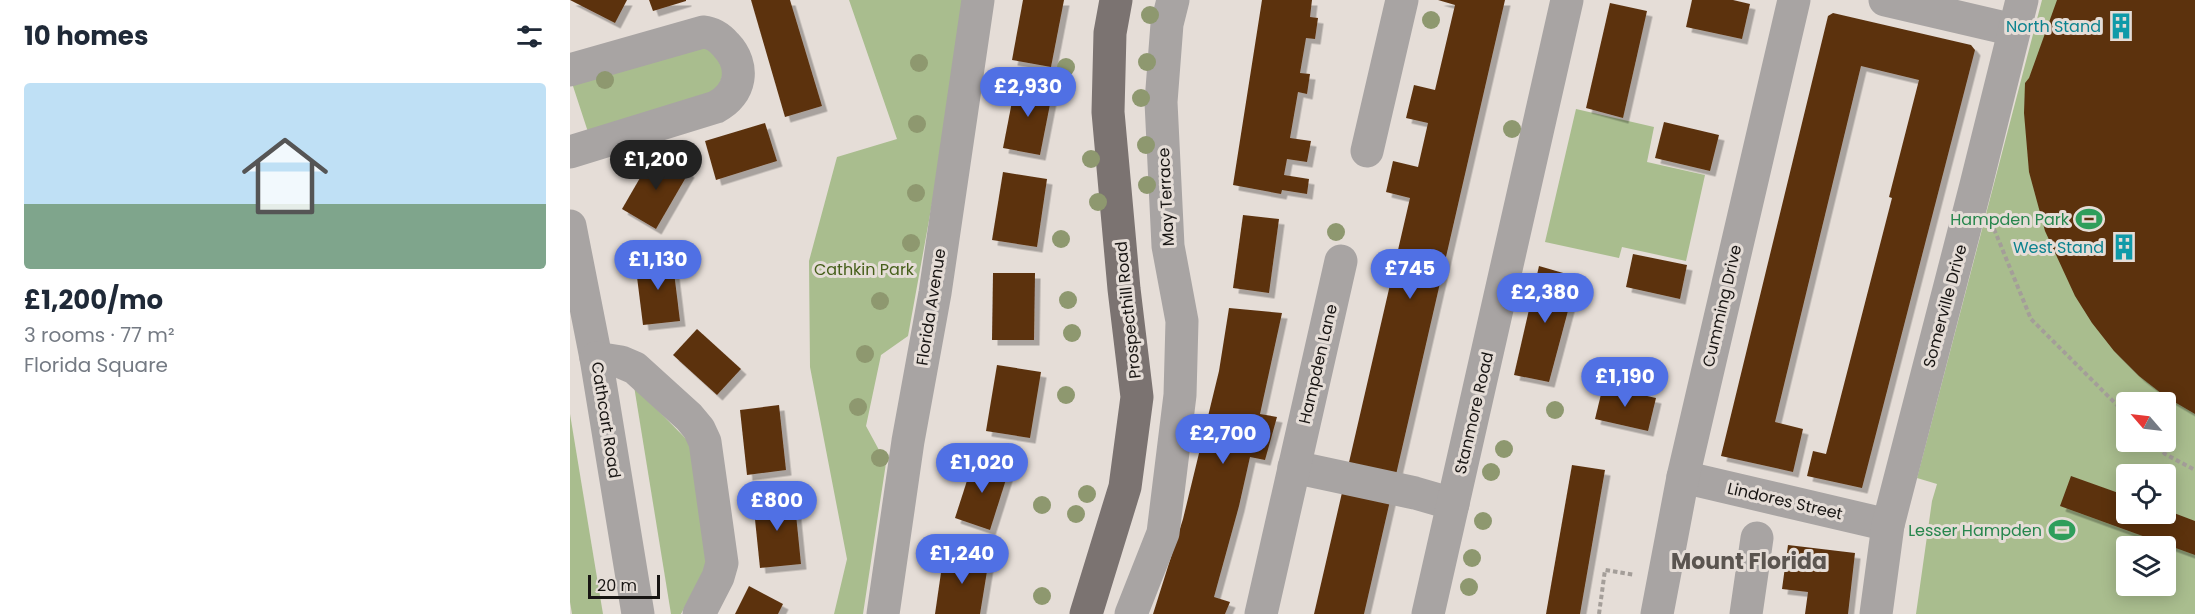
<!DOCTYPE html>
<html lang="en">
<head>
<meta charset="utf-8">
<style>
  :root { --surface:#fff; --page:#f2f2f3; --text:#1f2937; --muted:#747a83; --accent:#5070e4 }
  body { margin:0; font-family:Poppins,sans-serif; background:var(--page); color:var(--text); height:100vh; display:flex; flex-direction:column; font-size:22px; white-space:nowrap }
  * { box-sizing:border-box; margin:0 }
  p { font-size:20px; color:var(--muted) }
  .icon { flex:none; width:33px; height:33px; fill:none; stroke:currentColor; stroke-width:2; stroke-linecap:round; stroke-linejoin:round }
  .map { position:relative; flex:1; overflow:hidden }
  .side { display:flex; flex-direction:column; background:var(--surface); width:570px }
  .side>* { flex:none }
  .needle { width:39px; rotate:298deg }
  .controls { position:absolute; left:1546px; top:392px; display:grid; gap:12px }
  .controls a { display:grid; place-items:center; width:60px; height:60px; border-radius:6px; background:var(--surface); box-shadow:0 3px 15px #0003; font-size:30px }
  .scale { position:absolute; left:18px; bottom:15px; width:72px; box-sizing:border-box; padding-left:6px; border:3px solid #181513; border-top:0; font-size:16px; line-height:21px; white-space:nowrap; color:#181513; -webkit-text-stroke:4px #e5ddd7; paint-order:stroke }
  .price { position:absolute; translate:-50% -51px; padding:0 14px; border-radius:21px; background:var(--accent); color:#fff; font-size:20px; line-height:39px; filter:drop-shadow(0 2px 3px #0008) }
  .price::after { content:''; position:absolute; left:50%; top:36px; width:18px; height:14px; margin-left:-9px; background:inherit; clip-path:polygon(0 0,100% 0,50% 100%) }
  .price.on { background:#222; color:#fff }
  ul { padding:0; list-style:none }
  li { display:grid; align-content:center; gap:12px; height:318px; padding:0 24px }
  li span { display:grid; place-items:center; height:186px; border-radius:6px; color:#555 }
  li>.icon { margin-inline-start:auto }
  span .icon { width:108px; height:108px; fill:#fffc; stroke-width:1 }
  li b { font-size:26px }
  h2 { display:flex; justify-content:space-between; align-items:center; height:72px; padding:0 24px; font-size:26px }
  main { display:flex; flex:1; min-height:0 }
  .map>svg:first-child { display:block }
  .green { fill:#a9bd8e; fill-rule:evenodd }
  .building { fill:#5b3211; filter:url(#shadow) }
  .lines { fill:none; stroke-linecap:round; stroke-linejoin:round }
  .path { stroke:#a49e99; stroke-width:4; stroke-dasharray:4.5 3; stroke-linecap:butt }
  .minor { stroke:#a8a4a3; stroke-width:33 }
  .major { stroke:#7b7371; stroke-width:33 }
  .tree { fill:#8e986f }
  .labels { text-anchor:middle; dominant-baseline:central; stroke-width:6; stroke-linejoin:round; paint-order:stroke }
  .culture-label { font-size:16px; fill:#0d838f; stroke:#e5ddd7; text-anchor:end }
  .street-label { font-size:16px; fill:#181513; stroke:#e5ddd7 }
  .leisure-label { font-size:16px; fill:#27864d; stroke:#e5ddd7; text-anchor:end }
  .park-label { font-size:16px; fill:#465f1a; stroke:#e5ddd7 }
  .district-label { font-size:22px; font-weight:bold; fill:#5b5550; stroke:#e5ddd7 }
</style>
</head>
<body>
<main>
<section class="side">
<h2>10 homes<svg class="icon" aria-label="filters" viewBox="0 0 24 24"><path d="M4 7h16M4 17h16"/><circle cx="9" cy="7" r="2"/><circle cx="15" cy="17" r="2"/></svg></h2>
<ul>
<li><span style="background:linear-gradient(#bfe0f5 65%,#7fa58c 0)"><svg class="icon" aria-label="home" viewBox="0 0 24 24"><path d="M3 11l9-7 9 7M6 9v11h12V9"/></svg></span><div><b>£1,200/mo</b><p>3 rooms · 77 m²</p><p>Florida Square</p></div></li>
</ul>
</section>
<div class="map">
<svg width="1625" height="614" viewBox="0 0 1625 614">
  <defs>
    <filter id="shadow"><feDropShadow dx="5.5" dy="5.5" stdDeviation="0" flood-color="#0004"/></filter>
  </defs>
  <rect width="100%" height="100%" fill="#e5ddd7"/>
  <g class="green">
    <polygon points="279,0 399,0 338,336 311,355 296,426 316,463 293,614 264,614 277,559 240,367 239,261 267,157 327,139"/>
    <path d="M1472 0H1625V614H1346L1362 501 1367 484 1347 478ZM1557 402H1596V441H1557ZM1557 474H1596V513H1557ZM1557 546H1596V585H1557Z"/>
    <path d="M123 40 153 56C153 72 154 85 140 94L18 132 0 77Z"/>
    <polygon points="1006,109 1084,127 1077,162 1135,175 1116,261 1052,247 1049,258 975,242"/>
    <polygon points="64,386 124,447 141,557 111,614 101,614"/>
    <polygon points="0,414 33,614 2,614 0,602"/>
  </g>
  <g class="building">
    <polygon points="0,0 57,0 45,23"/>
    <polygon points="79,0 116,0 116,1 83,11"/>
    <polygon points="181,0 220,0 252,106 215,117"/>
    <polygon points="453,0 494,0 481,67 442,60"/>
    <polygon points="692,0 742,0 740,17 748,18 745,39 736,38 730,73 740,74 737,94 728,92 720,138 741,141 737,162 717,159 714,175 739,179 737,194 712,190 711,194 663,185"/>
    <polygon points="868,0 935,0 794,614 744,614 840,198 816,192 823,161 848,167 858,123 836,118 844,85 865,90 885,5"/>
    <polygon points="1122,0 1163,0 1180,4 1172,39 1116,27"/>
    <polygon points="1487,0 1625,0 1625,414 1596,397 1569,376 1544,351 1522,323 1505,296 1475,231 1459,172 1454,113 1455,83 1459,78"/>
    <polygon points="1040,3 1077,11 1053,118 1016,108"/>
    <polygon points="1263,13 1401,45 1405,50 1292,488 1237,476 1243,451 1256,454 1322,198 1319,197 1349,80 1291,66 1205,422 1233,429 1223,472 1151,456 1258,16"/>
    <polygon points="446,81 483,89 470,155 433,148"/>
    <polygon points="1094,122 1149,135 1140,171 1085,158"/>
    <polygon points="195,123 207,161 146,180 135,141"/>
    <polygon points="85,152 119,172 86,229 52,209"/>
    <polygon points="433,172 477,179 467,247 422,240"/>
    <polygon points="673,215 709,219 699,293 663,288"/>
    <polygon points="1063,254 1117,265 1110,299 1056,287"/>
    <polygon points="102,256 110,321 73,325 65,261"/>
    <polygon points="969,266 1007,277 979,382 944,375"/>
    <polygon points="423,273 465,273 464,340 422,340"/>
    <polygon points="659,308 712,313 690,414 707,417 695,460 680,457 669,506 644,597 660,602 655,614 583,614 613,519 649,371"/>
    <polygon points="127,329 171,369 147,395 103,355"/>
    <polygon points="427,365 471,372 460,438 416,431"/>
    <polygon points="1033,386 1086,398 1078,431 1025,419"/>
    <polygon points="209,405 216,470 177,475 170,410"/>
    <polygon points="404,459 439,470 420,530 385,518"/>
    <polygon points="1002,465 1035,470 1010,614 976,614"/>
    <polygon points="1501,476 1557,496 1557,513 1596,513 1596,510 1625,521 1625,555 1490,506"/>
    <polygon points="224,495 231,564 190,568 183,500"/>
    <polygon points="1218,545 1285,553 1278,614 1235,614 1238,592 1212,589"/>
    <polygon points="374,552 419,559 410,614 365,614"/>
    <polygon points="179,586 213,604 208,614 165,614"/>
  </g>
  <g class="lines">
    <g class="path">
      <polyline points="1424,229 1461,319 1557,415"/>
      <polyline points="1583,441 1595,454 1625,470"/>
      <polyline points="1029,614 1035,570 1065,575"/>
    </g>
    <g class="minor">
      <polyline points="1315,0 1444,30"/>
      <path d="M0 70 133 32C143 33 149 37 156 45 176 66 171 94 146 107L0 152"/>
      <polyline points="797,151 832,0"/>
      <polyline points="0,226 26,358 68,614"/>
      <polyline points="26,358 51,362 65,368 119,417 129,429 135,442 152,563 148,577 129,614"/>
      <polyline points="724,467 845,493 883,504"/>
      <polyline points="1113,477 1318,525"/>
      <polyline points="313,614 338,441 365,293 408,0"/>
      <polyline points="561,614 593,533 610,395 612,321 598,246 591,102 597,24 603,0"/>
      <polyline points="691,614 771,261"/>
      <polyline points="858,614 997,0"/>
      <polyline points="1087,614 1113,477 1224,0"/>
      <polyline points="1176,614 1187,538"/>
      <polyline points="1306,614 1318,525 1406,185 1452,0"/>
    </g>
    <polyline class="major" points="516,614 555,487 567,397 554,289 538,112 540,33 546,0"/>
  </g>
  <g class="tree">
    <circle cx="580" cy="15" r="9"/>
    <circle cx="861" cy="20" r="9"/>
    <circle cx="577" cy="62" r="9"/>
    <circle cx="349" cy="63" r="9"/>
    <circle cx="496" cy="67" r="9"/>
    <circle cx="35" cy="80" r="9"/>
    <circle cx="571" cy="98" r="9"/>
    <circle cx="347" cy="124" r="9"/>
    <circle cx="942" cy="129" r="9"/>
    <circle cx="576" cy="145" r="9"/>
    <circle cx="521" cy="159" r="9"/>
    <circle cx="577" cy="185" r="9"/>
    <circle cx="346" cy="193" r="9"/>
    <circle cx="528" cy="202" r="9"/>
    <circle cx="766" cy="232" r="9"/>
    <circle cx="491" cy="239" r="9"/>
    <circle cx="341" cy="243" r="9"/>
    <circle cx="498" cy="300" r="9"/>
    <circle cx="310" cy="301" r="9"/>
    <circle cx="502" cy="333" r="9"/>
    <circle cx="295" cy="354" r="9"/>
    <circle cx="496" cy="395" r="9"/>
    <circle cx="288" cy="407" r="9"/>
    <circle cx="985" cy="410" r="9"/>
    <circle cx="934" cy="449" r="9"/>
    <circle cx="310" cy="458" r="9"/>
    <circle cx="921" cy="472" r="9"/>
    <circle cx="517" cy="494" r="9"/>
    <circle cx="472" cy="505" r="9"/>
    <circle cx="506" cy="514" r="9"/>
    <circle cx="913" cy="521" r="9"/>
    <circle cx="902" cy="558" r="9"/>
    <circle cx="899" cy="587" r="9"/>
    <circle cx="472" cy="596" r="9"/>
  </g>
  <defs>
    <g id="building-bare" transform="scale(2.07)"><path d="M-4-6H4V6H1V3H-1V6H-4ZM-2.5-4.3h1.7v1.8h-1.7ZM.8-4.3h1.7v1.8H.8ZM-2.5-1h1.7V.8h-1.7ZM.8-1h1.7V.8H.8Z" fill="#0f9aa8" stroke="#e5ddd7" stroke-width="2.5" paint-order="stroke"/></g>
    <g id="stadium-bare" transform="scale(2.07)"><path d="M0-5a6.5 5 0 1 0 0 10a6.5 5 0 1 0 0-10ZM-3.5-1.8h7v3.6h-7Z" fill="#2e9e5b" stroke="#e5ddd7" stroke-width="2.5" paint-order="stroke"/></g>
  </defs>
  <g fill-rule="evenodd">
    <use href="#building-bare" x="1551" y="26"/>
    <use href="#stadium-bare" x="1519" y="219"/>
    <use href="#building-bare" x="1554" y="247"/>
    <use href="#stadium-bare" x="1492" y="530"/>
  </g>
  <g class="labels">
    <g class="culture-label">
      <text x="1531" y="26">North Stand</text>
      <text x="1534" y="247">West Stand</text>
    </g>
    <g class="street-label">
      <text transform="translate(596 197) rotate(-93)">May Terrace</text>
      <text transform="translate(1152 306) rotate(-77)">Cumming Drive</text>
      <text transform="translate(1375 306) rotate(-75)">Somerville Drive</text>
      <text transform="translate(361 307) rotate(-81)">Florida Avenue</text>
      <text transform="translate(558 310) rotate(-96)">Prospecthill Road</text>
      <text transform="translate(748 364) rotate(-77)">Hampden Lane</text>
      <text transform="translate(904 413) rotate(-77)">Stanmore Road</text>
      <text transform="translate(36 420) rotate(81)">Cathcart Road</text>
      <text transform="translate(1215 501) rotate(13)">Lindores Street</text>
    </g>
    <g class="leisure-label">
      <text x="1499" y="219">Hampden Park</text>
      <text x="1472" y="530">Lesser Hampden</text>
    </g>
    <g class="park-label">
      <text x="294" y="269">Cathkin Park</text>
    </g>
    <g class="district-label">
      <text x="1179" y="561">Mount Florida</text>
    </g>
  </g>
</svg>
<div class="controls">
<a><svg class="needle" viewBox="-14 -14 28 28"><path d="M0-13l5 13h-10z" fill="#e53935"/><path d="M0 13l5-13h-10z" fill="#747a83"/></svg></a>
<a><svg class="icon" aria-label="locate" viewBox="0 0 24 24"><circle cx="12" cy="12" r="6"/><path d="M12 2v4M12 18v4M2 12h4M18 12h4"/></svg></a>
<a><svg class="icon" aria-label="layers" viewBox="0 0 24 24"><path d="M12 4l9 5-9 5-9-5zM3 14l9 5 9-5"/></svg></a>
</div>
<div class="scale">20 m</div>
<b class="price" style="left:458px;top:118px">£2,930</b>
<b class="price on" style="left:86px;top:191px">£1,200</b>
<b class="price" style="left:88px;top:291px">£1,130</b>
<b class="price" style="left:840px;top:300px">£745</b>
<b class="price" style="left:975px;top:324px">£2,380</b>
<b class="price" style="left:1055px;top:408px">£1,190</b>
<b class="price" style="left:653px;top:465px">£2,700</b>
<b class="price" style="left:412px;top:494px">£1,020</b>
<b class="price" style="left:207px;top:532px">£800</b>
<b class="price" style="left:392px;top:585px">£1,240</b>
</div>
</main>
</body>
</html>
